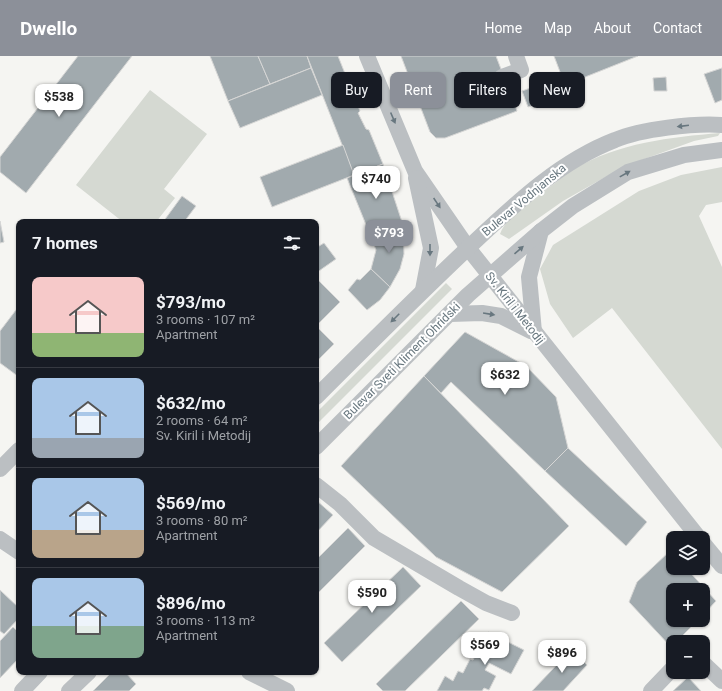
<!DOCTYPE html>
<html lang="en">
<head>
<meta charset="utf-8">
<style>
  :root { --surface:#171b24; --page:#20242c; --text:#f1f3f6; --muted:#9ea1a6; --line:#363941; --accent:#8c9099 }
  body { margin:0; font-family:Roboto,sans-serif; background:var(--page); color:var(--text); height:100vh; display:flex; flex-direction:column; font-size:15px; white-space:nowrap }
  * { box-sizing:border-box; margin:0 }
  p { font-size:13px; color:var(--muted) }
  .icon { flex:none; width:22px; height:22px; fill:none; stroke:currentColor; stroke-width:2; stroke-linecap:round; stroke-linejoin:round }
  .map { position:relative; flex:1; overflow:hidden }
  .sheet { position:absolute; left:16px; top:163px; width:303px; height:456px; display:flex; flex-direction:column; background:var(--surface); border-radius:8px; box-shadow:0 1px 3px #0004 }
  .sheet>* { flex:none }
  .guide { position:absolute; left:331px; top:16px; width:331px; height:36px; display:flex; gap:8px }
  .fabs { position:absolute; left:666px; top:475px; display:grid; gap:8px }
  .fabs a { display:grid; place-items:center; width:44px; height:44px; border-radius:8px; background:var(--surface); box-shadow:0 1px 3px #0004; font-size:20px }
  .price { position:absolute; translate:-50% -34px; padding:0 9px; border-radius:8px; background:#fff; color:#222; font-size:13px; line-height:26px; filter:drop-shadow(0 1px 2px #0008) }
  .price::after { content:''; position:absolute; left:50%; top:24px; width:12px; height:9px; margin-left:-6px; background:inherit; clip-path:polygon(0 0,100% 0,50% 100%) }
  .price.current { background:var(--accent); color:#fff }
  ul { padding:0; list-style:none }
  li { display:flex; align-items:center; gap:12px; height:100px; padding:0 16px }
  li+li { border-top:1px solid var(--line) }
  li span { display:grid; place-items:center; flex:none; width:112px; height:80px; border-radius:8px; color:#555 }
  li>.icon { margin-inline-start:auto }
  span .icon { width:48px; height:48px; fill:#fffc; stroke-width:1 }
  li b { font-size:17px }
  h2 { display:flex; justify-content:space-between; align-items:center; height:48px; padding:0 16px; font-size:17px }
  .tag { padding:0 14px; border-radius:8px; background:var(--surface); box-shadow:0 1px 3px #0004; font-size:14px; line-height:36px }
  .tag.current { background:var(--accent); color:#fff }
  header { display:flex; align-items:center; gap:24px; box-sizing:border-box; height:56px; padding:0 20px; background:var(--accent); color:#fff }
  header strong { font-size:19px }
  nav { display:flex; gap:22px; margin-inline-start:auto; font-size:14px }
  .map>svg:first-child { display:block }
  .green { fill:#d5d9d2 }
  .building { fill:#a1aaae; stroke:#d6d6d5 }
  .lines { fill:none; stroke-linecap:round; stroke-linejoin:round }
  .minor { stroke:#bbbfc2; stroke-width:16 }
  .oneway { fill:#68777f }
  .labels { text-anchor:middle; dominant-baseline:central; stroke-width:4; stroke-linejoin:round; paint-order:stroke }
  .street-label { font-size:12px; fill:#68777f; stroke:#fff }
</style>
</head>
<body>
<header>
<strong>Dwello</strong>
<nav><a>Home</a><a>Map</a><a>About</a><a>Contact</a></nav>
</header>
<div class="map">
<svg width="722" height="635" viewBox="0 0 722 635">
  <rect width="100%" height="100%" fill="#f5f5f2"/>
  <g class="green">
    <polygon points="150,34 207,78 164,133 175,142 156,166 123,166 76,129"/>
    <path d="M720 77 718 80 694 85 625 110 563 145 509 183 500 178C506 162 524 150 538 140 550 131 562 121 574 113 618 87 671 81 720 77Z"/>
    <polygon points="722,111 722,146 706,149 699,160 722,211 722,393 612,252 573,282 550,248 540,213 553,189 639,135 681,119"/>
    <polygon points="446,227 452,233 316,369 316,357"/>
  </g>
  <g class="building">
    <polygon points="78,0 132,0 26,137 0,116 0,101"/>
    <polygon points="210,0 258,0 270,28 228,45"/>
    <polygon points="258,0 307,0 311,12 270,28"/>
    <polygon points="307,0 338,0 360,55 358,57 366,73 369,74 383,108 354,119"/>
    <polygon points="401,0 496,0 517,55 445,82 436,82 430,76"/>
    <polygon points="554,0 638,0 565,29"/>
    <polygon points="311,12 322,39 240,72 228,45"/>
    <polygon points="722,12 722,44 715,47 704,18"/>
    <polygon points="666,21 667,35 654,35 653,22"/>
    <polygon points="536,30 542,46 528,51 522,35"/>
    <polygon points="343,89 354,119 272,151 260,121"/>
    <polygon points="383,108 403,169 371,181 347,122"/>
    <polygon points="182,140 196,150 184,166 163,166"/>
    <polygon points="0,165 4,186 0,187"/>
    <polygon points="403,169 404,198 400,213 390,231 371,213 376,194 371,181"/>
    <polygon points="324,187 336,203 316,217 316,192"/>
    <polygon points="371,213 390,231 380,244 367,254 348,234 357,223 360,224"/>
    <polygon points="319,225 340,246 316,270 334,288 316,306 316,228"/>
    <polygon points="19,250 19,321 0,307 0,275"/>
    <polygon points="465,276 526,310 556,341 568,392 545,415 451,326 441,337 424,320"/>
    <polygon points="424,320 569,470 502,536 436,501 341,410"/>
    <polygon points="568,392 647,466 626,490 545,415"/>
    <polygon points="316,444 333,459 316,477"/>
    <polygon points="348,472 365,490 316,539 316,504"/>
    <polygon points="670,495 673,498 673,512 686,512 716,545 703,559 703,534 673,534 673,564 698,564 676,586 673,586 671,591 629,546 637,526"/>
    <polygon points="403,511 421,530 342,606 324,587"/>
    <polygon points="0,534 19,552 19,562 4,578 0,575"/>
    <polygon points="461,545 479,563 405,635 383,635 376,628"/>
    <polygon points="13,571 19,577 19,602 0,622 0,585"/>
    <polygon points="488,576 524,594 511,618 489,607 485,614 496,620 489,634 484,632 482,635 437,635 445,620 453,625 458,615 463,617 470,603 473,604"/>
    <polygon points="571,594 587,609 563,635 532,635"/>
    <polygon points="112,616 125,616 136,628 129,635 93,635"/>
    <polygon points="688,621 701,635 673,635"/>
  </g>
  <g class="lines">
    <g class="minor">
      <polyline points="367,0 415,115 468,192 699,482"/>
      <polyline points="502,21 521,14 516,0"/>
      <polyline points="416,122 431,192 423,234"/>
      <polyline points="450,258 482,257 501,260 531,275"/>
      <polyline points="534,276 529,221 541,175"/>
      <path d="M316 341C367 290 417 240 469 191 513 150 558 106 615 84 641 73 694 67 722 69"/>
      <polyline points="316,391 468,239 541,175 573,150 628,116 684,99 722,94"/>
      <polyline points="0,413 19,394"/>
      <polyline points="316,429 340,448 374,482 459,532 486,547 512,557"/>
      <polyline points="0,483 19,496"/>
      <polyline points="703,487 722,510"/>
      <polyline points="703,607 722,625"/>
      <polyline points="249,616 287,635"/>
      <polyline points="22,635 40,616"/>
      <polyline points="69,635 89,616"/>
      <polyline points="651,635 673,612"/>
    </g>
  </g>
  <defs><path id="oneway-solid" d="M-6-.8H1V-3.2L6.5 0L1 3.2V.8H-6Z"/></defs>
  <g class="oneway">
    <use href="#oneway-solid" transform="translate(393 62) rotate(67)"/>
    <use href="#oneway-solid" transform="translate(683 70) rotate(173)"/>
    <use href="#oneway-solid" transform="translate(625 118) rotate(-29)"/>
    <use href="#oneway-solid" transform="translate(437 147) rotate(56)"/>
    <use href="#oneway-solid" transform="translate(430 194) rotate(90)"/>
    <use href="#oneway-solid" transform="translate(519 194) rotate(-41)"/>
    <use href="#oneway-solid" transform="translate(489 258) rotate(9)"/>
    <use href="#oneway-solid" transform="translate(395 262) rotate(135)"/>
  </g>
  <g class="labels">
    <g class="street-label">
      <text transform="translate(524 144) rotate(-40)">Bulevar Vodnjanska</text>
      <text transform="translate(515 252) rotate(52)">Sv. Kiril i Metodij</text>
      <text transform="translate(402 305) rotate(-45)">Bulevar Sveti Kliment Ohridski</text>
    </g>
  </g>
</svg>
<div class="fabs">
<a><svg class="icon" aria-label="layers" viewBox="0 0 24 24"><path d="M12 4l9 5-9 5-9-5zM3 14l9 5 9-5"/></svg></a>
<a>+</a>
<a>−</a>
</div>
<b class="price" style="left:59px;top:62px">$538</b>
<b class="price" style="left:376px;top:144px">$740</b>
<b class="price current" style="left:389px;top:198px">$793</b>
<b class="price" style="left:505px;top:340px">$632</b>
<b class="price" style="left:372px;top:558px">$590</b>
<b class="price" style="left:485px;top:610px">$569</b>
<b class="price" style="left:562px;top:618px">$896</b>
<div class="guide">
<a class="tag">Buy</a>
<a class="tag current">Rent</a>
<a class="tag">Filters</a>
<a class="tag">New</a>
</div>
<section class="sheet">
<h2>7 homes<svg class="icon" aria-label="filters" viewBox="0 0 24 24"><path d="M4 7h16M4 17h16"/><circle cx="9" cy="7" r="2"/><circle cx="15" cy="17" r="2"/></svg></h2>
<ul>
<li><span style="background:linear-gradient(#f6c9c9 70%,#8fb573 0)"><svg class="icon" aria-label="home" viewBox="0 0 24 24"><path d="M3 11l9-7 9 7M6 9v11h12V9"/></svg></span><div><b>$793/mo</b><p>3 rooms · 107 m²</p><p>Apartment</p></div></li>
<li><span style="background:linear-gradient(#a9c7e8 75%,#9aa5b1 0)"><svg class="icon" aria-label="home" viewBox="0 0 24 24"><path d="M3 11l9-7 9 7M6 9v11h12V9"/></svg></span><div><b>$632/mo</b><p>2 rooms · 64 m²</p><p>Sv. Kiril i Metodij</p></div></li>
<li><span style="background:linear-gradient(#a9c7e8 65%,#b9a48a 0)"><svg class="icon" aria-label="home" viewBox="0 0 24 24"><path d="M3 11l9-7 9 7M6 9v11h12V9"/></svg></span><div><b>$569/mo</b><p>3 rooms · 80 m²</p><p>Apartment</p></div></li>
<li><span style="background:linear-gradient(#a9c7e8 60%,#7fa58c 0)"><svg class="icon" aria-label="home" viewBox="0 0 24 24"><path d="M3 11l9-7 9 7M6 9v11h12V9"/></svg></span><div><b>$896/mo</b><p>3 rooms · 113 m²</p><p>Apartment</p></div></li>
</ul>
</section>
</div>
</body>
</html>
